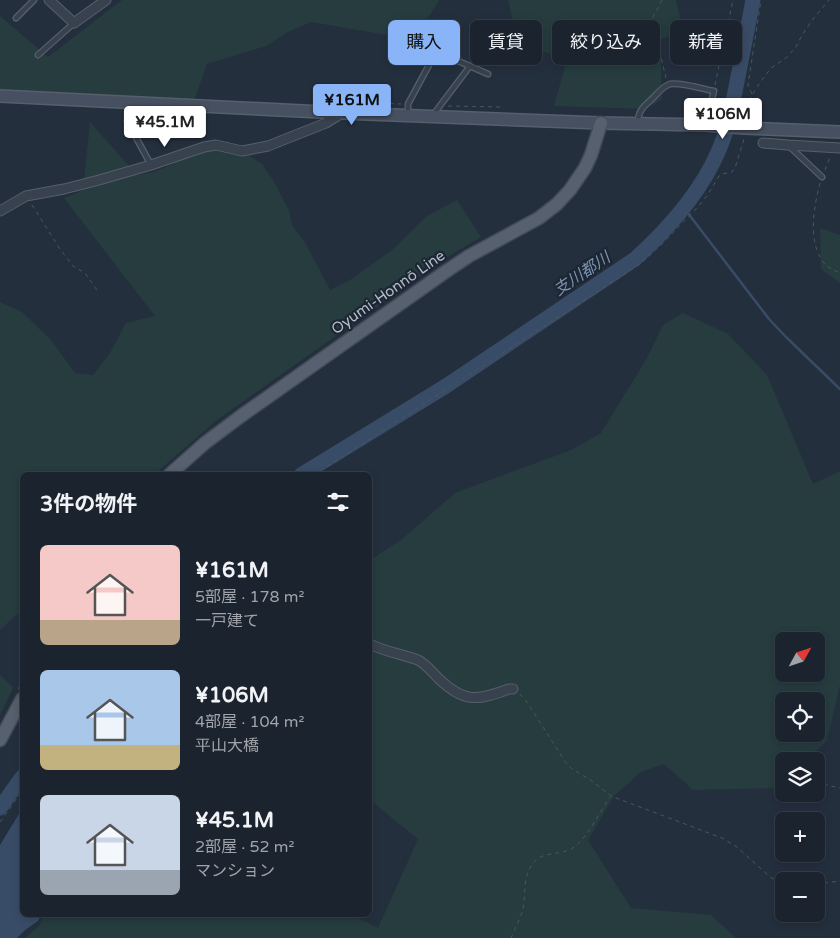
<!DOCTYPE html>
<html lang="ja">
<head>
<meta charset="utf-8">
<style>
  :root { --surface:#1b232e; --page:#242b36; --text:#f1f3f6; --muted:#a0a4aa; --line:#39404a; --accent:#8ab4f8 }
  body { margin:0; font-family:"Varela Round","Noto Sans JP",sans-serif; background:var(--page); color:var(--text); height:100vh; display:flex; flex-direction:column; font-size:19px; white-space:nowrap }
  * { box-sizing:border-box; margin:0 }
  p { font-size:16px; color:var(--muted) }
  .icon { flex:none; width:28px; height:28px; fill:none; stroke:currentColor; stroke-width:2; stroke-linecap:round; stroke-linejoin:round }
  .map { position:relative; flex:1; overflow:hidden }
  .details { position:absolute; left:20px; top:472px; width:352px; height:445px; display:flex; flex-direction:column; background:var(--surface); border-radius:8px; box-shadow:0 2px 8px #0003,0 0 0 1px var(--line) }
  .details>* { flex:none }
  .top-card { position:absolute; left:388px; top:20px; width:378px; height:45px; display:flex; gap:10px }
  .needle { width:32px; rotate:50deg }
  .fabs { position:absolute; left:775px; top:632px; display:grid; gap:10px }
  .fabs a { display:grid; place-items:center; width:50px; height:50px; border-radius:8px; background:var(--surface); box-shadow:0 2px 8px #0003,0 0 0 1px var(--line); font-size:25px }
  .price { position:absolute; translate:-50% -42px; padding:0 11px; border-radius:5px; background:#fff; color:#222; font-size:16px; line-height:32px; filter:drop-shadow(0 1px 2px #0008) }
  .price::after { content:''; position:absolute; left:50%; top:30px; width:15px; height:11px; margin-left:-8px; background:inherit; clip-path:polygon(0 0,100% 0,50% 100%) }
  .price.selected { background:var(--accent); color:#111 }
  ul { padding:0; list-style:none }
  li { display:flex; align-items:center; gap:15px; height:125px; padding:0 20px }
  li span { display:grid; place-items:center; flex:none; width:140px; height:100px; border-radius:8px; color:#555 }
  li>.icon { margin-inline-start:auto }
  span .icon { width:60px; height:60px; fill:#fffc; stroke-width:1 }
  li b { font-size:21px }
  h2 { display:flex; justify-content:space-between; align-items:center; height:60px; padding:0 20px; font-size:21px }
  .chip { padding:0 18px; border-radius:8px; background:var(--surface); box-shadow:0 2px 8px #0003,0 0 0 1px var(--line); font-size:18px; line-height:45px }
  .chip.selected { background:var(--accent); color:#111 }
  .map>svg:first-child { display:block }
  .green { fill:#263c3f; fill-rule:evenodd }
  .water { fill:#394c67 }
  .lines { fill:none; stroke-linecap:round; stroke-linejoin:round }
  .stream { stroke:#394c67; stroke-width:2.5 }
  .river { stroke:#394c67; stroke-width:15 }
  .lane-casing { stroke:#565f6c; stroke-width:7 }
  .street-casing { stroke:#565f6c; stroke-width:11 }
  .secondary-casing { stroke:#565f6c; stroke-width:14 }
  .primary-casing { stroke:#414a57; stroke-width:15 }
  .path { stroke:#44595c; stroke-width:1; stroke-dasharray:4 4; stroke-linecap:butt }
  .lane { stroke:#38414e; stroke-width:4.5 }
  .street { stroke:#38414e; stroke-width:9 }
  .secondary { stroke:#465061; stroke-width:11 }
  .primary { stroke:#56606e; stroke-width:12 }
  .labels { text-anchor:middle; dominant-baseline:central; stroke-width:4.5; stroke-linejoin:round; paint-order:stroke }
  .street-label { font-size:15px; fill:#b4bcc9; stroke:#1d2633 }
  .water-label { font-size:16px; font-style:italic; fill:#7c92b1; stroke:#1d2633 }
</style>
</head>
<body>
<div class="map">
<svg width="840" height="938" viewBox="0 0 840 938">
  <rect width="100%" height="100%" fill="#242f3e"/>
  <g class="green">
    <polygon points="122,0 439,0 429,17 393,36 311,22 288,32 266,46 207,64 194,101 0,93 0,16 48,57"/>
    <polygon points="508,0 676,0 683,30 660,40 662,99 646,109 554,106 567,59 532,48 514,26"/>
    <polygon points="90,122 137,175 154,172 227,141 262,164 273,180 289,210 292,225 306,244 330,290 350,280 392,250 427,216 457,200 481,237 449,256 442,260 399,291 217,420 157,472 159,475 22,475 22,610 0,630 0,302 22,312 51,340 75,373 93,375 110,353 126,323 155,316 64,198 83,190"/>
    <polygon points="820,228 840,235 840,283 821,269"/>
    <path d="M683 313 728 334 767 375 813 484 840 471V685L827 741 804 761H784V784L780 788 693 790 664 764 641 772 614 796 588 840 631 908 711 915 736 938H25L39 926 44 915H353L378 928 418 839 370 800V560L401 540 455 493 571 450 601 433 647 358 663 325ZM784 641H816V674H784ZM784 701H816V734H784Z"/>
    <polygon points="0,675 13,688 0,715"/>
  </g>
  <polygon class="water" points="22,809 22,915 41,915 38,921 25,930 17,938 0,938 0,845"/>
  <g class="lines">
    <polyline class="stream" points="684,208 769,319 786,337 840,389"/>
    <g class="river">
      <path d="M301 475 446 386 635 259C668 229 700 194 718 152 728 130 732 106 737 82 742 55 748 27 753 0"/>
      <polyline points="0,808 22,777"/>
    </g>
    <g class="lane-casing">
      <g id="lane">
        <polyline points="16,18 34,0"/>
        <polyline points="419,44 488,74"/>
        <polyline points="38,55 74,23"/>
        <polyline points="408,115 408,104 436,52"/>
        <polyline points="433,115 470,66"/>
        <polyline points="127,121 151,165"/>
        <path d="M638 122C638 111 644 106 652 99 657 94 663 86 670 84 679 82 704 89 714 91L705 125"/>
        <polyline points="789,146 822,177"/>
      </g>
    </g>
    <g class="street-casing">
      <g id="street">
        <polyline points="49,0 74,23 106,0"/>
        <polyline points="763,143 788,145 840,148"/>
        <polyline points="0,211 26,196 64,189 99,180 151,165 204,147 216,145 242,151 268,146 326,123 342,113"/>
        <path d="M370 644C385 652 402 654 418 660 426 664 432 672 438 678 464 703 477 701 509 689H513"/>
      </g>
    </g>
    <g class="secondary-casing">
      <polyline id="secondary" points="0,96 342,113 601,123 705,125 744,128 840,132"/>
    </g>
    <g class="primary-casing">
      <g id="primary">
        <polyline points="169,475 205,443 241,416 448,270 469,256 539,218 557,204 570,190 585,168 591,155 601,123"/>
        <polyline points="0,740 22,699"/>
      </g>
    </g>
    <g class="path">
      <polyline points="662,0 653,17 650,34 660,53 666,78"/>
      <polyline points="715,85 733,0"/>
      <polyline points="752,94 748,85 761,0"/>
      <polyline points="318,101 401,104"/>
      <polyline points="448,106 501,107"/>
      <polyline points="747,117 752,95 759,84 771,68 786,58 796,47 802,35 813,19 829,0"/>
      <polyline points="825,170 830,157"/>
      <path d="M820 183C814 206 807 242 824 263 828 268 834 270 840 273"/>
      <polyline points="32,205 60,249 73,266 85,273 99,293"/>
      <polyline points="314,475 640,264 660,246 694,211 707,196 719,176 722,174 732,172 735,168 744,139"/>
      <polyline points="18,689 22,682"/>
      <polyline points="520,694 527,702 566,763 572,769 592,781 611,796 722,838 737,847 770,877 784,885"/>
      <polyline points="816,782 831,786 840,788"/>
      <polyline points="0,822 22,791"/>
      <polyline points="816,884 840,881"/>
      <path d="M511 938C515 929 520 919 523 909 526 894 522 874 535 861 543 852 560 855 571 849 586 841 600 811 610 797"/>
    </g>
    <use href="#lane" class="lane"/>
    <use href="#street" class="street"/>
    <use href="#secondary" class="secondary"/>
    <use href="#primary" class="primary"/>
  </g>
  <g class="labels">
    <g class="street-label">
      <text transform="translate(388 292) rotate(-35)">Oyumi-Honnō Line</text>
    </g>
    <g class="water-label">
      <text transform="translate(582 274) rotate(-34)">支川都川</text>
    </g>
  </g>
</svg>
<div class="fabs">
<a><svg class="needle" viewBox="-14 -14 28 28"><path d="M0-13l5 13h-10z" fill="#e53935"/><path d="M0 13l5-13h-10z" fill="#a0a4aa"/></svg></a>
<a><svg class="icon" aria-label="locate" viewBox="0 0 24 24"><circle cx="12" cy="12" r="6"/><path d="M12 2v4M12 18v4M2 12h4M18 12h4"/></svg></a>
<a><svg class="icon" aria-label="layers" viewBox="0 0 24 24"><path d="M12 4l9 5-9 5-9-5zM3 14l9 5 9-5"/></svg></a>
<a>+</a>
<a>−</a>
</div>
<b class="price selected" style="left:352px;top:126px">¥161M</b>
<b class="price" style="left:723px;top:140px">¥106M</b>
<b class="price" style="left:165px;top:148px">¥45.1M</b>
<div class="top-card">
<a class="chip selected">購入</a>
<a class="chip">賃貸</a>
<a class="chip">絞り込み</a>
<a class="chip">新着</a>
</div>
<section class="details">
<h2>3件の物件<svg class="icon" aria-label="filters" viewBox="0 0 24 24"><path d="M4 7h16M4 17h16"/><circle cx="9" cy="7" r="2"/><circle cx="15" cy="17" r="2"/></svg></h2>
<ul>
<li><span style="background:linear-gradient(#f6c9c9 75%,#b9a48a 0)"><svg class="icon" aria-label="home" viewBox="0 0 24 24"><path d="M3 11l9-7 9 7M6 9v11h12V9"/></svg></span><div><b>¥161M</b><p>5部屋 · 178 m²</p><p>一戸建て</p></div></li>
<li><span style="background:linear-gradient(#a9c7e8 75%,#c2b280 0)"><svg class="icon" aria-label="home" viewBox="0 0 24 24"><path d="M3 11l9-7 9 7M6 9v11h12V9"/></svg></span><div><b>¥106M</b><p>4部屋 · 104 m²</p><p>平山大橋</p></div></li>
<li><span style="background:linear-gradient(#c9d6e8 75%,#9aa5b1 0)"><svg class="icon" aria-label="home" viewBox="0 0 24 24"><path d="M3 11l9-7 9 7M6 9v11h12V9"/></svg></span><div><b>¥45.1M</b><p>2部屋 · 52 m²</p><p>マンション</p></div></li>
</ul>
</section>
</div>
</body>
</html>
